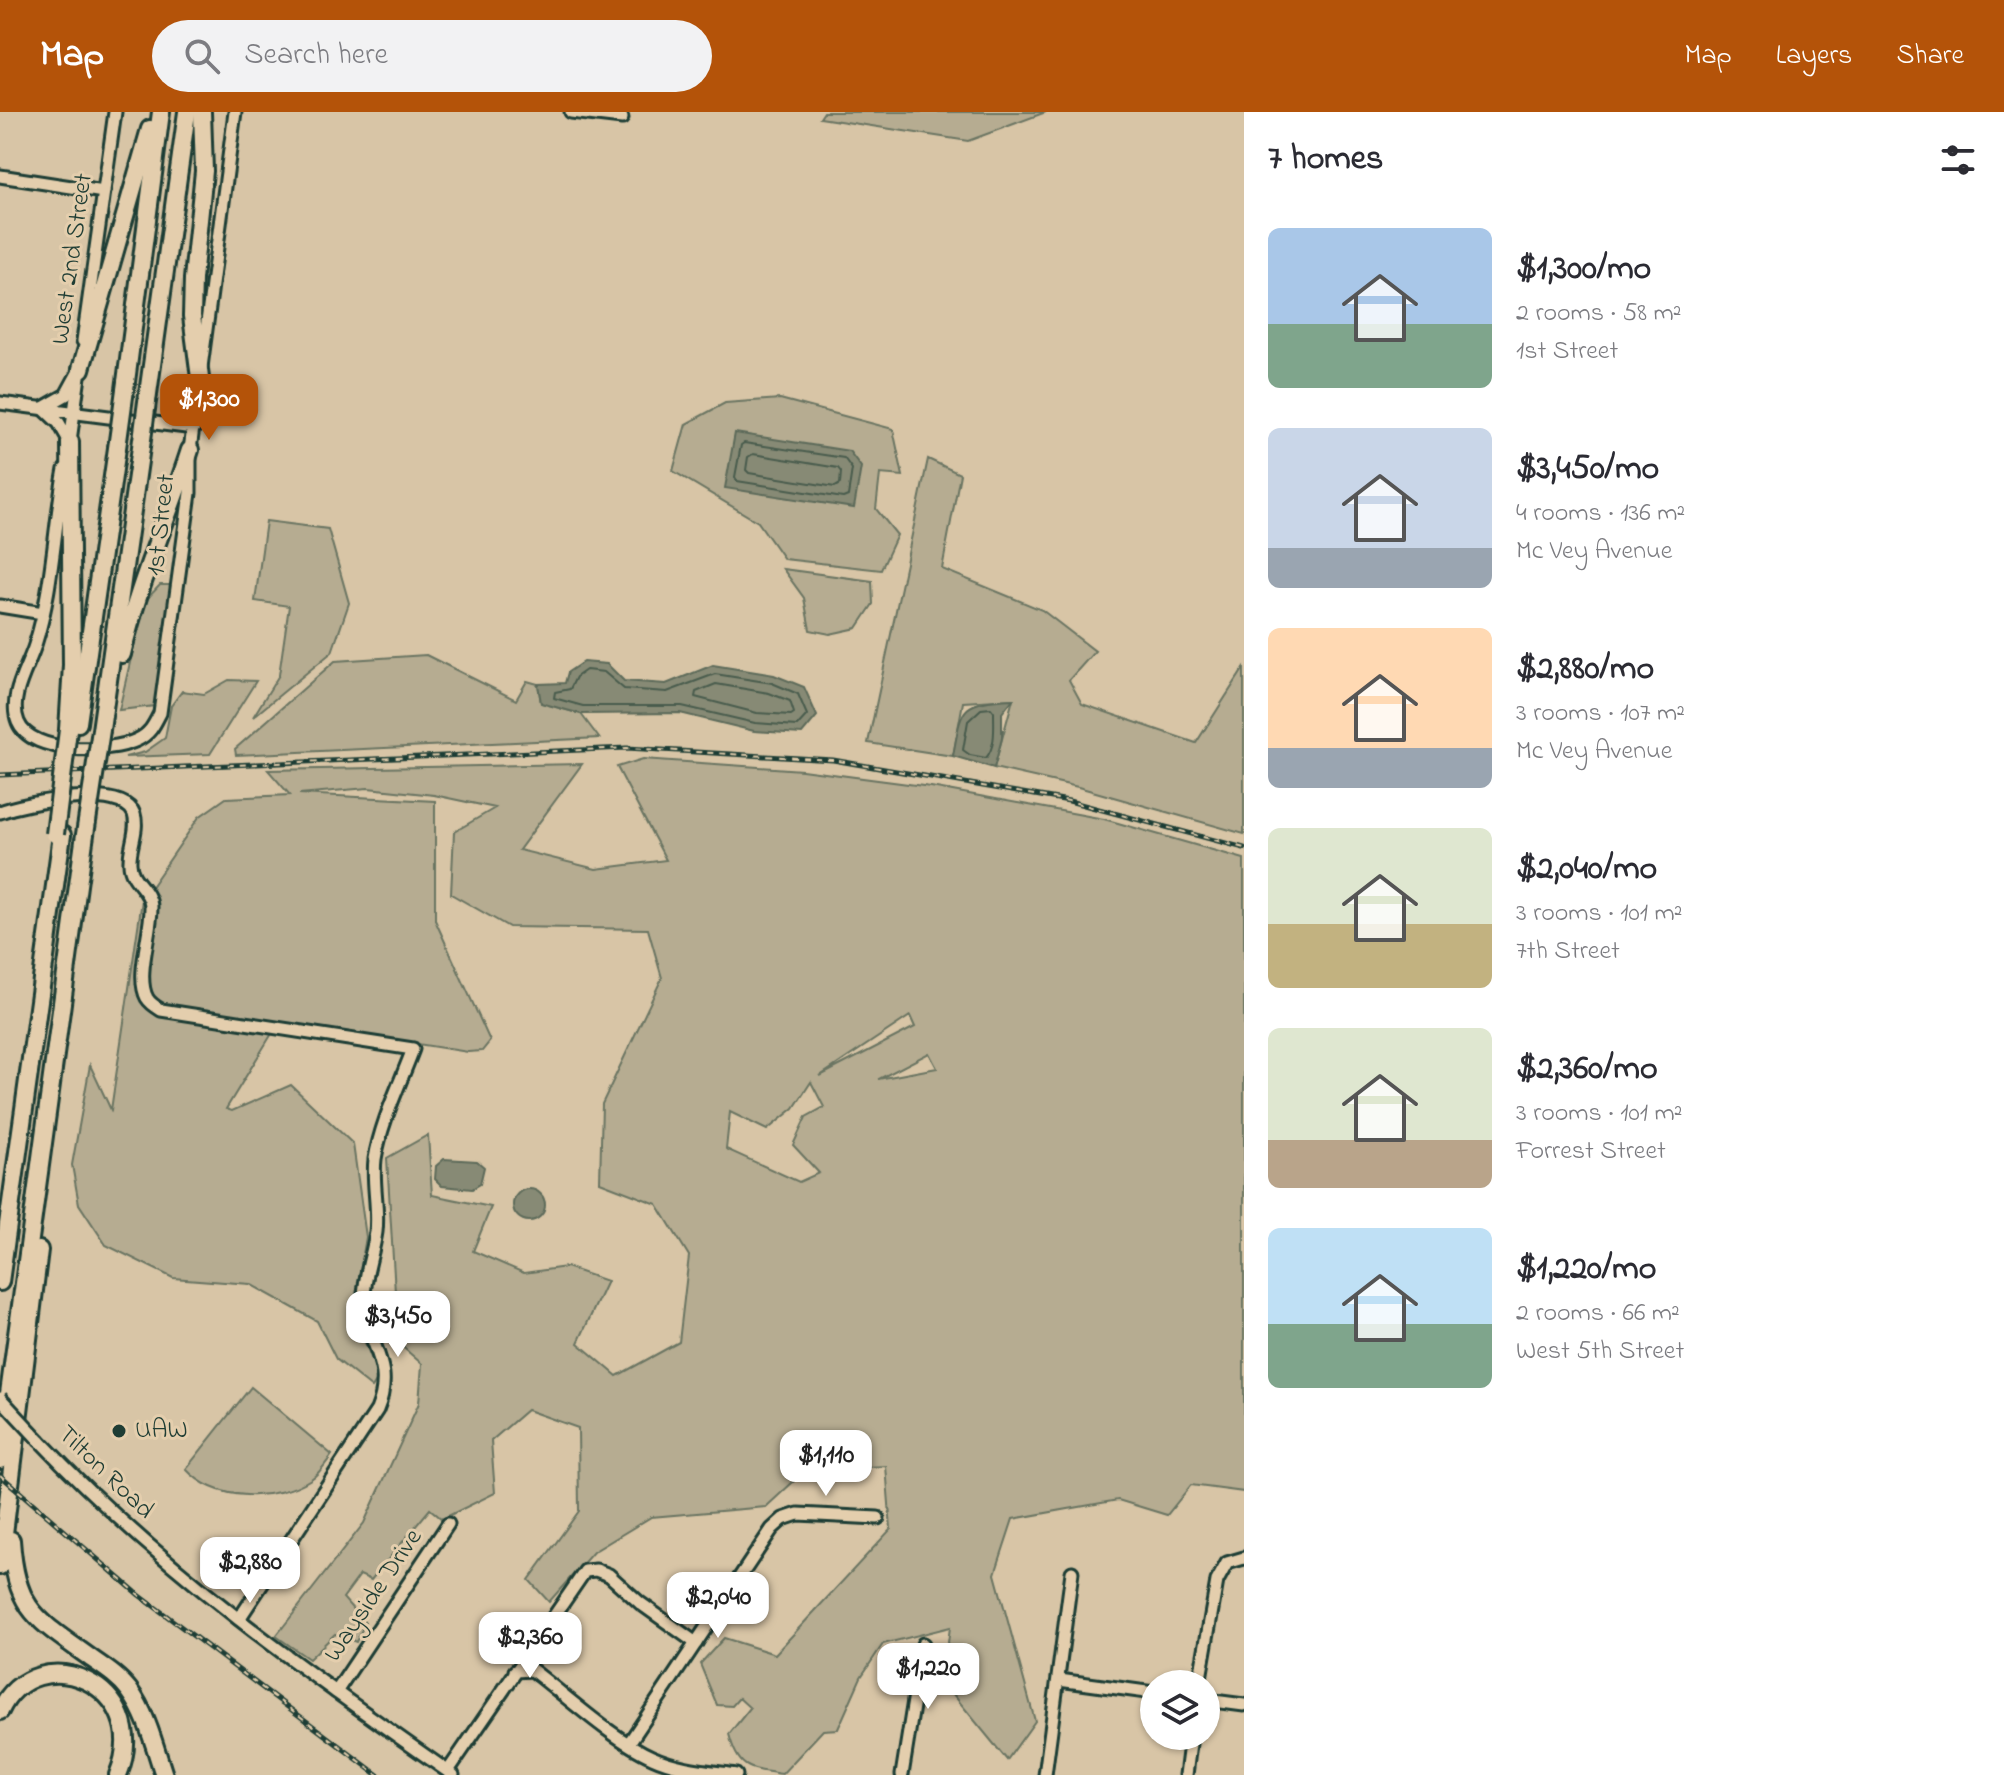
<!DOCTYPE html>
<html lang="en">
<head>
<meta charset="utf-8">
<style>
  :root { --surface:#fff; --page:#f2f2f3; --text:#2b2b33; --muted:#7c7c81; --accent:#b45309 }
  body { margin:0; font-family:"Indie Flower",sans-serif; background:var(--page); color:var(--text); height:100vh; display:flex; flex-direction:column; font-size:30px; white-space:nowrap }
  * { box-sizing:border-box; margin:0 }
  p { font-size:26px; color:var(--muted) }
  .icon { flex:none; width:44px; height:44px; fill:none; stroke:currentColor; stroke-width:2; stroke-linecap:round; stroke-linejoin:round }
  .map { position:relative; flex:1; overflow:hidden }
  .drawer { display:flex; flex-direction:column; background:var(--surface); width:760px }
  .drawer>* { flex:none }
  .tools { position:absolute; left:1140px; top:1558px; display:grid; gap:16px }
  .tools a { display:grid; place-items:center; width:80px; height:80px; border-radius:50%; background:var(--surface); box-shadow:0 2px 6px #0004; font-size:40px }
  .price { position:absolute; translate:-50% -68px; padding:0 18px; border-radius:16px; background:#fff; color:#222; font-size:26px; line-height:52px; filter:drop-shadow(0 2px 4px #0008) }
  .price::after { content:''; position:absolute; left:50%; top:48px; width:24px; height:18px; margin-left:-12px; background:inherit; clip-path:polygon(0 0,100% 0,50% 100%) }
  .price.selected { background:var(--accent); color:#fff }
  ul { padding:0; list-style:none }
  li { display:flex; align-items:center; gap:24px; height:200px; padding:0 24px }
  li span { display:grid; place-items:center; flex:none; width:224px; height:160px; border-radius:12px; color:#555 }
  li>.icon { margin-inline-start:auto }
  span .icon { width:96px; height:96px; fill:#fffc; stroke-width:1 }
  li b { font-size:34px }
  h2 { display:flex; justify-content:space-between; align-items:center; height:96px; padding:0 24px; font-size:34px }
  header { display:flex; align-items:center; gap:48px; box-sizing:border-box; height:112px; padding:0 40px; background:var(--accent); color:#fff }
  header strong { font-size:38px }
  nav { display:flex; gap:44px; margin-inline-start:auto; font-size:28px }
  .search { width:560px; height:72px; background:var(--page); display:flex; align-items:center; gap:20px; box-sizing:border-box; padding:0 28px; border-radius:44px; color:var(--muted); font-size:30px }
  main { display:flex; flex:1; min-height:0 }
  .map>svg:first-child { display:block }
  .green { fill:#b6ac91; stroke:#6a7462; stroke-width:2; fill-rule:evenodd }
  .water { fill:#878a74; stroke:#5d6b5a; stroke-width:2 }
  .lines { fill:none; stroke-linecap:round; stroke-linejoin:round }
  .shore { stroke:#495c4e; stroke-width:2 }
  .minor-casing { stroke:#1f3d34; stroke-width:17 }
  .highway-casing { stroke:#1f3d34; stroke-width:22 }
  .minor { stroke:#e4cead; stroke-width:11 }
  .highway { stroke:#e4cead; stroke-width:16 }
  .rail-casing { stroke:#1f3d34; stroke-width:5 }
  .rail { stroke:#e4cead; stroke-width:2; stroke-dasharray:6; stroke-linecap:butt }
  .minor-bridge-casing { stroke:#1f3d34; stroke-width:17; stroke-linecap:butt }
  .highway-bridge-casing { stroke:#1f3d34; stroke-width:22; stroke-linecap:butt }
  .minor-bridge { stroke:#e4cead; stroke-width:11 }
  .highway-bridge { stroke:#e4cead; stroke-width:16 }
  .poi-dot { fill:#1f3d34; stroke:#e4cead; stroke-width:3 }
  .labels { text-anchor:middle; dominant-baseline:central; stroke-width:6; stroke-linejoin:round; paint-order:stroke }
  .street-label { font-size:26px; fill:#1f3d34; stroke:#e4cead }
  .poi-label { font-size:26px; fill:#1f3d34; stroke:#e4cead; text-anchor:start }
</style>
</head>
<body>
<header>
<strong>Map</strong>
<div class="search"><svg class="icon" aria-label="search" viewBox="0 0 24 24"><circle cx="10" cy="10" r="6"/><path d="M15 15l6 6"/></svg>Search here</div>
<nav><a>Map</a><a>Layers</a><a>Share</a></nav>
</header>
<main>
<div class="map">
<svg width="1244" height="1663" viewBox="0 0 1244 1663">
  <rect width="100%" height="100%" fill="#d8c5a6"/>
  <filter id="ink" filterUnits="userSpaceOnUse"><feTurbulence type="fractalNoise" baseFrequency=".0125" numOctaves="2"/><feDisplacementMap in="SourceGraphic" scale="16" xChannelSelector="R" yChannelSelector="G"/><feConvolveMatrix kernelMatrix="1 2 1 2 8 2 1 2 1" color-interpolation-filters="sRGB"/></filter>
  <g filter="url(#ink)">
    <g class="green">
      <polygon points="824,0 1046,0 968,29 820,6"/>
      <polygon points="780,287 893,317 903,364 880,362 876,397 897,423 881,458 784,447 758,410 673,359 686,312 725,291"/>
      <polygon points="928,347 960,362 942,457 1042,498 1095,539 1069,568 1082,592 1196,631 1244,556 1244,722 1078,675 994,656 1013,587 963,590 953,644 868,631"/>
      <polygon points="266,409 328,417 349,491 332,540 253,605 279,563 289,494 255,489"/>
      <polygon points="783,457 872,469 873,492 857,516 830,522 810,518 804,486"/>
      <polygon points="160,473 171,473 155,594 119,598 144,490"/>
      <polygon points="426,543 516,588 527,569 538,572 541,591 581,602 599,626 236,643 235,637 335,549"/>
      <polygon points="229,568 256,569 210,642 125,645 145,640 165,626 171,594 182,579 204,582"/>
      <path d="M643 647 802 658 931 675 1104 707 1244 747V1380L1191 1373 1167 1403 1118 1388 1013 1407 995 1462 1035 1609 1007 1648 943 1570 950 1515 883 1532 861 1565 838 1617 823 1618 782 1662C748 1657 738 1657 729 1622L750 1596 739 1586 732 1594 717 1593 700 1552 724 1526 775 1542 891 1417 886 1354 806 1358 766 1395 651 1405 593 1440 549 1490 529 1468 579 1399 578 1316 527 1298 491 1329 495 1381 442 1407 430 1397 371 1468 360 1463 343 1486 365 1511 356 1530 335 1522 309 1547 276 1524 364 1411 419 1291 422 1252 398 1231 387 1046 428 1023 432 1083 491 1095 473 1139 524 1161 566 1155 607 1169 578 1231 617 1264 679 1230 689 1144 657 1092 600 1070 602 992 662 866 648 817 509 815 451 782 454 720 495 696 434 683 368 676 299 682 435 689V808L490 929 482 939 468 940 279 910 226 997 232 999 291 973 353 1032 366 1125 353 1201 379 1265 372 1276 336 1247 317 1209 250 1172 173 1166 106 1133 79 1092 72 1053 90 953 111 998 142 788 199 705 226 686 290 683 268 658 582 652 519 738 596 757 666 748 617 655ZM910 904 915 915 820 964ZM929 941 937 956 878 967H879ZM811 970 824 995 806 1005 793 1033 819 1061 799 1070 726 1037 730 1000 767 1018 794 996Z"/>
      <path d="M251 1275 332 1343C326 1351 320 1361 311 1367 275 1390 216 1390 186 1357Z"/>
    </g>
    <g class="water">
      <polygon points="735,321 849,339 861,355 854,396 725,376"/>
      <polygon points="583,550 607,552 624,569 666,572 713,553 774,563 804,575 817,604 802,622 754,619 680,601 581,602 541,591 538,572 565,571 568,560"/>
      <path d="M1013 587 1002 601V626L994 656 953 644C962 594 960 590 1013 587Z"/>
      <polygon points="444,1047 477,1049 484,1055 480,1072 472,1077 442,1074 435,1067 436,1054"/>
      <circle cx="529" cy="1093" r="16"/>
    </g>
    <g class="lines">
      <g class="shore">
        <polygon points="744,331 844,346 852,357 848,384 843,386 737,369 735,365 741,333"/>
        <polygon points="753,342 838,356 841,360 840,372 835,375 749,361 746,358 748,345"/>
        <polygon points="586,558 604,560 624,577 667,580 715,562 772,571 798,582 807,603 797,614 755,611 682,594 583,594 554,586 555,580 570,577 576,565"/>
        <polygon points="716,572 769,581 790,589 794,601 791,603 757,601 695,585 696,580"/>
        <path d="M981 597 991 596 994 600C994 616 996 634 986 646L970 643 963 638 968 609Z"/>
      </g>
      <g class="minor-casing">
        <g id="minor">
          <polyline points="571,0 622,6"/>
          <polyline points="0,64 104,80"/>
          <polyline points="83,229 115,0"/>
          <polyline points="0,291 194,316"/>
          <polyline points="70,330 59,311 43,296 66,283 78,261"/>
          <polyline points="69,336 81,250"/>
          <path d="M65 357C54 415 53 477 35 533 28 556 8 585 18 610 31 643 110 641 137 628 150 622 154 613 160 601L190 381V338L235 0"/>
          <polyline points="0,494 43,501"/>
          <path d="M0 700C24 691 123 671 134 702 139 718 129 735 130 751 130 769 150 777 151 794 152 820 135 864 147 886 150 891 156 895 161 898L413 937C400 972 381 1010 375 1047 372 1071 379 1096 376 1120 373 1142 364 1164 364 1186 363 1231 397 1249 377 1298L239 1507"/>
          <path d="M40 1329C162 1458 308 1562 453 1663"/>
          <path d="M515 1559 532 1558C565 1583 615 1629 652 1645 678 1657 708 1659 736 1663"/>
          <polyline points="1059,1568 1154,1581"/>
          <polyline points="1199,1572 1217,1469 1227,1451 1244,1446"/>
          <polyline points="336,1580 448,1412"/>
          <polyline points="1206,1588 1244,1593"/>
          <polyline points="629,1631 772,1417 783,1407 798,1402 878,1406"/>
          <polyline points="448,1659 585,1459 596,1458 609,1463 640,1491 696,1531"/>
          <polyline points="902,1663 923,1532"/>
          <polyline points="1045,1663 1072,1460"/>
          <polyline points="1186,1663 1191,1624"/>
        </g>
      </g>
      <g class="highway-casing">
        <g id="highway">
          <polyline points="81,257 150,17"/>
          <polyline points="200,266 192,204 193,167 204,59 202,0"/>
          <polyline points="126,270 161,0"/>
          <polyline points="148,282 187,0"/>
          <path d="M122 542C138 472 168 407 190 338"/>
          <polyline points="78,611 117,336"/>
          <polyline points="68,618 72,553 70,330"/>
          <polyline points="101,618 141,335"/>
          <polyline points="0,1170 62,723"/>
          <polyline points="0,1348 84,729"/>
          <path d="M11 1428C16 1500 37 1507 92 1547 105 1556 119 1565 129 1578 147 1602 155 1636 164 1663"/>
          <polyline points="0,1454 39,1138"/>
          <path d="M0 1599C36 1523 155 1573 118 1663"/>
        </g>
      </g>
      <use href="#minor" class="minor"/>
      <use href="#highway" class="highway"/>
      <g class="rail-casing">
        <g id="rail">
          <polyline points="0,663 627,636 833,648 1069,689 1244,736"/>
          <polyline points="0,1363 139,1483 378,1663"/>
        </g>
      </g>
      <use href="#rail" class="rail"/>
      <g class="minor-bridge-casing">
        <polyline id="minor-bridge" points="0,1286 40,1329"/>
      </g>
      <g class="highway-bridge-casing">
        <g id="highway-bridge">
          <polyline points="141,335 148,282"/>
          <polyline points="117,336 126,270"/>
          <polyline points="55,722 68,618"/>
          <polyline points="84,729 101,618"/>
        </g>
      </g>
      <use href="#minor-bridge" class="minor-bridge"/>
      <use href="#highway-bridge" class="highway-bridge"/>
    </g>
  </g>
  <circle class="poi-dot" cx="119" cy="1319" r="8"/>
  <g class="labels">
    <g class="street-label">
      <text transform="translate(73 147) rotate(-82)">West 2nd Street</text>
      <text transform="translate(162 413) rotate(-84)">1st Street</text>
      <text transform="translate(105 1361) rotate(44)">Tilton Road</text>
      <text transform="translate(374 1484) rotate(-56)">Wayside Drive</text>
    </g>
    <g class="poi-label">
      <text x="135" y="1319">UAW</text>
    </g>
  </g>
</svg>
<div class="tools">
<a><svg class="icon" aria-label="layers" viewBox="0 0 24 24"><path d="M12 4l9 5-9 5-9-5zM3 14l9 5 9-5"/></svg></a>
</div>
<b class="price selected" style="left:209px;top:330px">$1,300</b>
<b class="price" style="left:398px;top:1247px">$3,450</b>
<b class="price" style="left:826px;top:1386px">$1,110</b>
<b class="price" style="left:250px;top:1493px">$2,880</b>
<b class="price" style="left:718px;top:1528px">$2,040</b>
<b class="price" style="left:530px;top:1568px">$2,360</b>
<b class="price" style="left:928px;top:1599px">$1,220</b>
</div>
<section class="drawer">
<h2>7 homes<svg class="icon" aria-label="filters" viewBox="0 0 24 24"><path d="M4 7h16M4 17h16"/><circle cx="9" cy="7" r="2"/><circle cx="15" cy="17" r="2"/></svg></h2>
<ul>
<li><span style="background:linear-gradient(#a9c7e8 60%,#7fa58c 0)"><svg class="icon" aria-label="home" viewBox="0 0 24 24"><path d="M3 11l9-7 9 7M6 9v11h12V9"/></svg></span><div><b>$1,300/mo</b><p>2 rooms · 58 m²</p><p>1st Street</p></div></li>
<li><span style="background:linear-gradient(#c9d6e8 75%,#9aa5b1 0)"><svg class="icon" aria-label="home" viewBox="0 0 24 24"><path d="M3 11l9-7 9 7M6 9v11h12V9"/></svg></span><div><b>$3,450/mo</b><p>4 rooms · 136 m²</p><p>Mc Vey Avenue</p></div></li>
<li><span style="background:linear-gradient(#ffd9b3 75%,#9aa5b1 0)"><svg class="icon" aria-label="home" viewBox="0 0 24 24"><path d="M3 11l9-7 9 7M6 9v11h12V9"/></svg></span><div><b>$2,880/mo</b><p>3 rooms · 107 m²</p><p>Mc Vey Avenue</p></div></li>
<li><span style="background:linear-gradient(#dfe7d0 60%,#c2b280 0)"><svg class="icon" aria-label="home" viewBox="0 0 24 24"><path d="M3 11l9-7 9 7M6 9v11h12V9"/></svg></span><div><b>$2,040/mo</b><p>3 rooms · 101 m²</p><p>7th Street</p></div></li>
<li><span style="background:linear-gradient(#dfe7d0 70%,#b9a48a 0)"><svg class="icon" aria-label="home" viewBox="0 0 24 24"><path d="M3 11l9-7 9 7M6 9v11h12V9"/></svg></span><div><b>$2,360/mo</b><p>3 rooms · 101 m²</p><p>Forrest Street</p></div></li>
<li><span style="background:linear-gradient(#bfe0f5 60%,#7fa58c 0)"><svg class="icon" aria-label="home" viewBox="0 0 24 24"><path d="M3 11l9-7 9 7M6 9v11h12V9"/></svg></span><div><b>$1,220/mo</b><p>2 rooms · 66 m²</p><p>West 5th Street</p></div></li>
</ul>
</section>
</main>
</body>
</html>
